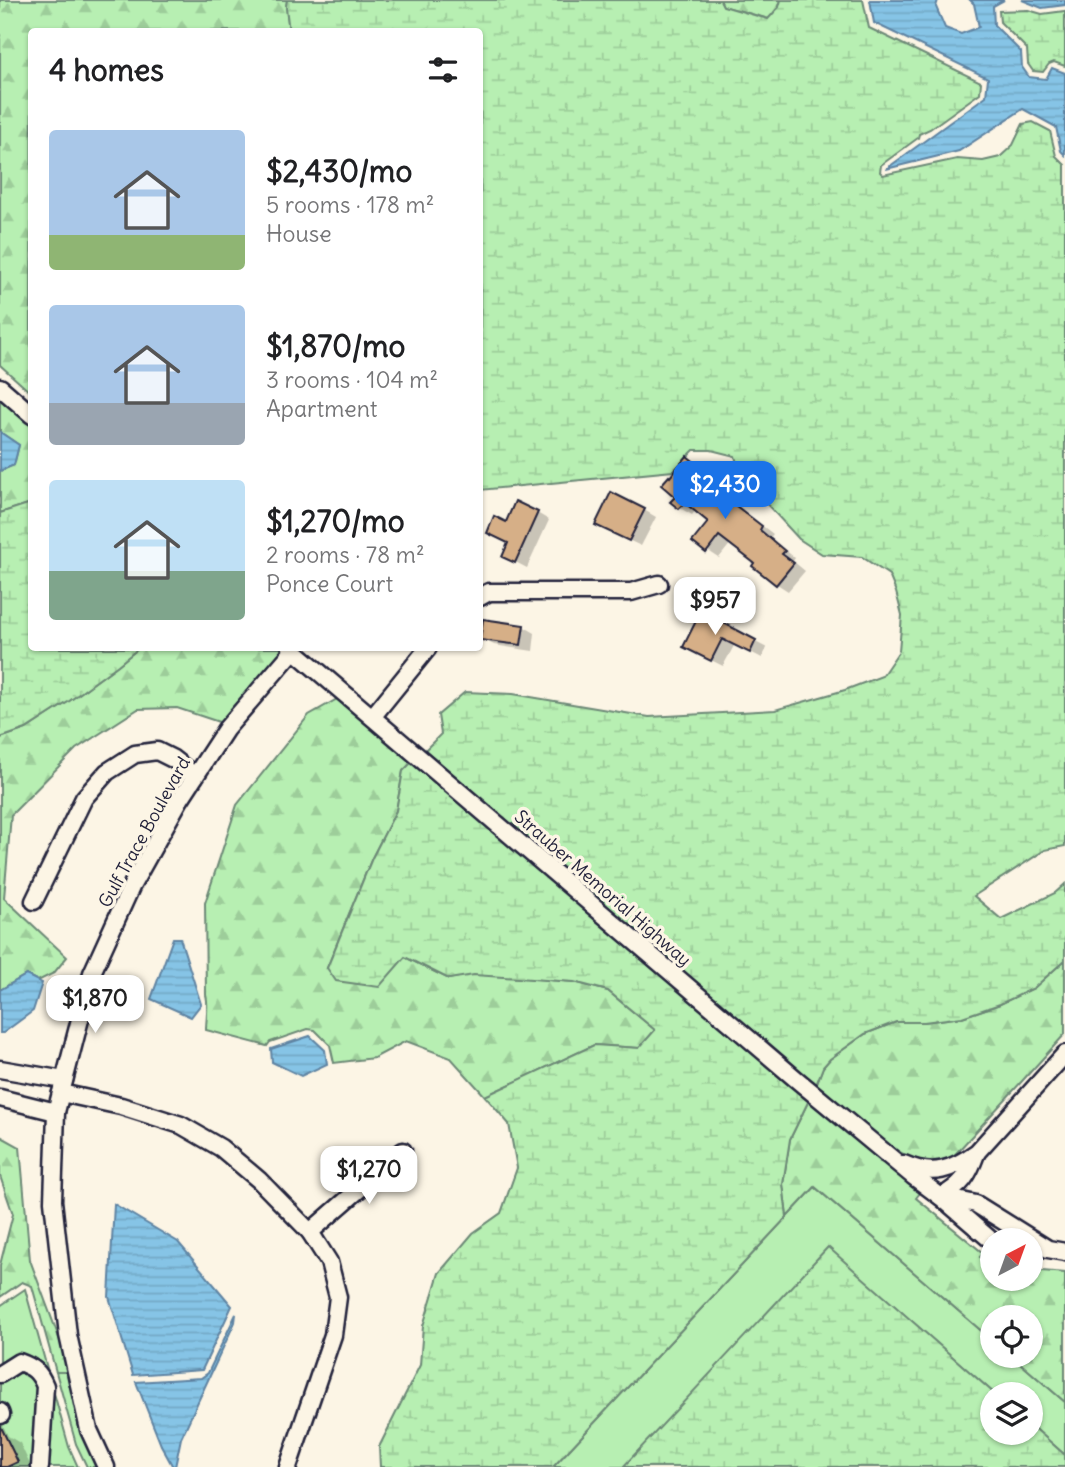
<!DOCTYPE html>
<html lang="en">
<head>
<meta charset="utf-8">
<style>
  :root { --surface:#fff; --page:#f2f2f2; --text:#202124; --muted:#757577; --accent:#1a73e8 }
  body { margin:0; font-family:Delius,sans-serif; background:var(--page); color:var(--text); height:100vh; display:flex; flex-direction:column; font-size:26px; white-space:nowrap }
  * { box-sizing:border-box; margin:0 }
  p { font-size:23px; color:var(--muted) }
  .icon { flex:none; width:38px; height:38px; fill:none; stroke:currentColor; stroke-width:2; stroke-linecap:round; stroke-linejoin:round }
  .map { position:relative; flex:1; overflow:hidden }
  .details { position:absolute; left:28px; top:28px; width:455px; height:623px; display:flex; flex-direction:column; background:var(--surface); border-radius:7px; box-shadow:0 2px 5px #0004 }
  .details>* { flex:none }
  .needle { width:46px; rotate:41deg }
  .buttons { position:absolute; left:980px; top:1228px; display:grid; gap:14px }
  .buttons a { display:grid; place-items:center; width:63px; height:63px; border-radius:50%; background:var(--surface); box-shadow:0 2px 5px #0004; font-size:35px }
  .price { position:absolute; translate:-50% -60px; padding:0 16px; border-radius:14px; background:#fff; color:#222; font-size:23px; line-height:46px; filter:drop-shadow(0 2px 4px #0008) }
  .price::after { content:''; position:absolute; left:50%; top:42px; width:21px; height:16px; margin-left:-10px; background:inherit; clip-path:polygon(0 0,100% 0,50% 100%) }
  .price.selected { background:var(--accent); color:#fff }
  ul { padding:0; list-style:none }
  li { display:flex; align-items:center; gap:21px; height:175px; padding:0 21px }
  li span { display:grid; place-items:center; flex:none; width:196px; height:140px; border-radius:7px; color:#555 }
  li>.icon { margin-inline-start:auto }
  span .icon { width:84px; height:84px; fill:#fffc; stroke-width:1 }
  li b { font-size:30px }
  h2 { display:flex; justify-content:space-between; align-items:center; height:84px; padding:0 21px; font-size:30px }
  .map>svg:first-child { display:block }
  .green { fill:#b7efb2; stroke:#6c8876; stroke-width:2 }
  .forest { fill:url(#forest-firs); stroke:#6c8876; stroke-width:2 }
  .wetland { fill:url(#wetland-marsh); stroke:#6c8876; stroke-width:2 }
  .water { fill:url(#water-rules); stroke:#5e83a2; stroke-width:2 }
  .shadow { fill:#0003 }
  .building { fill:#d6af87; stroke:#22223b; stroke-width:2 }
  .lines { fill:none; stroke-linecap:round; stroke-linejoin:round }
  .minor-casing { stroke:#22223b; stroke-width:21 }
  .minor { stroke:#fcf5e5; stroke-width:16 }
  .labels { text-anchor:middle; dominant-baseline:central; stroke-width:7; stroke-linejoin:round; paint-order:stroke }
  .street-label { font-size:18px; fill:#22223b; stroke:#fcf5e5 }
</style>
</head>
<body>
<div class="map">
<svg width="1065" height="1467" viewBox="0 0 1065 1467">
  <defs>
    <pattern id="forest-firs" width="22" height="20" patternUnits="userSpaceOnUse" patternTransform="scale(1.75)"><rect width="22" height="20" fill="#b7efb2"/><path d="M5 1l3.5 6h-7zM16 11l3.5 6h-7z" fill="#9dcd9a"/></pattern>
    <pattern id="wetland-marsh" width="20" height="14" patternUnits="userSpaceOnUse" patternTransform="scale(1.75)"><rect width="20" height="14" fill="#b7efb2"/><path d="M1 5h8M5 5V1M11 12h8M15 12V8" fill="none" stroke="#9dcd9a"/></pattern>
    <pattern id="water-rules" width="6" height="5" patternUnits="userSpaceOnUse" patternTransform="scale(1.75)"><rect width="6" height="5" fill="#86c4e6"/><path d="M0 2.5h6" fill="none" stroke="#73a8c6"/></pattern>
  </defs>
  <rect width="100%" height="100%" fill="#fcf5e5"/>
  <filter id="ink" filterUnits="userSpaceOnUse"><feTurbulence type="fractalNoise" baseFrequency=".0143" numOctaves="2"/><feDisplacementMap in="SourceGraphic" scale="14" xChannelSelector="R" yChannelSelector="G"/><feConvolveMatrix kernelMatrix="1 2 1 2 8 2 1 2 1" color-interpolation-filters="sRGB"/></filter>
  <g filter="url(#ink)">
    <g class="green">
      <polygon points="815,1187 992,1340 992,1356 1012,1356 1065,1402 1065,1455 1031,1425 1031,1395 996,1395 828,1248 625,1467 553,1467"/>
      <polygon points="25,1289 69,1447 78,1467 0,1467 0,1306"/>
      <polygon points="56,1372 68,1372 98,1467 87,1467 76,1444"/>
    </g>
    <g class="forest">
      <polygon points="0,0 287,0 286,7 289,31 32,32 31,393 0,365"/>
      <polygon points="720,0 781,0 779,7 769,19 723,6"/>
      <polygon points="0,398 31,426 31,503 0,513 0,471 14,465 19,445 0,432"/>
      <polygon points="139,648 280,648 284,651 222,723 177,708 138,709 76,749 11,815 4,898 67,957 54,973 38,981 26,975 0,990 0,738 26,729 68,702 118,665"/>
      <path d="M339 698 413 761 403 771 396 811 372 858 327 968 405 957 449 979 474 974 574 982 608 991 655 1030 640 1048 594 1045 485 1096 451 1058 406 1041 374 1058 334 1063 330 1045 315 1030 308 1029 270 1042 267 1046 206 1030C206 1019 209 1005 206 995L205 903 237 805 309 715Z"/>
      <path d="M1065 960V1034L949 1161C944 1162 938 1164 933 1164 900 1164 842 1107 816 1085L823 1067 830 1059 865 1034 896 1022H924L962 1017 1000 1004 1034 988Z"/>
      <polygon points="809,1100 881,1160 880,1162 886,1164 920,1193 916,1198 983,1253 980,1257 992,1264 992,1279 1031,1279 1031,1270 1065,1273 1065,1402 1012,1356 1031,1356 1031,1318 992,1318 992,1340 815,1187 787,1217 783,1184 790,1139"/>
      <polygon points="0,1136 20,1147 30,1260 62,1346 68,1372 56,1372 32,1286 22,1282 0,1297 0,1265 13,1214 0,1176"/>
    </g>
    <g class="wetland">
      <polygon points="287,0 720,0 723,6 768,19 779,7 781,0 863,0 869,28 981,82 980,93 930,129 919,134 918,138 881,165 880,172 883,175 957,159 983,161 1000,157 1013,145 1023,124 1033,122 1050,131 1056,156 1065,165 1065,846 1045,850 974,896 1001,919 1055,893 1065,884 1065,960 1034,988 1000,1004 962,1017 924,1022 896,1022 865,1034 830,1059 823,1067 816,1085 425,750 441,734 438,715 465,692 513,694 649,717 775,710 845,690 882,676 899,651 902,615 896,592 889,575 862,557 822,554 799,539 740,475 735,456 711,450 694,450 673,471 480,490 480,32 289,31 286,7"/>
      <polygon points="1028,10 1042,14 1065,11 1065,66 1054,62 1049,64 1043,72 1033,71 1028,64 1027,49 1000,22 999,11"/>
      <polygon points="31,503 32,648 139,648 118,665 68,702 26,729 0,738 0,513"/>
      <polygon points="413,761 809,1100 790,1139 783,1184 787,1217 553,1467 380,1467 379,1447 420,1365 423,1326 439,1273 473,1233 501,1213 517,1168 509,1124 485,1096 594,1045 639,1048 655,1030 608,991 574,982 474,975 449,979 405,957 379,987 336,981 327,968 372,858 396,811 403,771"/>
      <polygon points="828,1247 996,1395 992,1395 992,1433 1031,1433 1031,1425 1065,1455 1065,1467 623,1467"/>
    </g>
    <g class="water">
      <polygon points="870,0 938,0 936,7 945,28 961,34 979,27 974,4 970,0 1004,0 993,6 994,25 1021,52 1022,67 1029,77 1046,79 1052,68 1065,73 1065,155 1061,151 1056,127 1023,109 959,151 886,169 986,96 988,78 874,23"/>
      <polygon points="1022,0 1065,0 1065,5 1042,8"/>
      <polygon points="0,432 19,445 14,465 0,471"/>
      <polygon points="173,938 180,938 201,1004 191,1017 151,999"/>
      <polygon points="26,975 42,983 33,1011 3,1033 0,1033 0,990"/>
      <polygon points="310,1036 325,1050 327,1064 301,1076 272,1062 271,1049"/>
      <polygon points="114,1204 178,1242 232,1306 202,1370 133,1375 109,1297"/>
      <polygon points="236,1314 235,1322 181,1438 175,1467 173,1467 161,1445 136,1382 201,1378 208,1373"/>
    </g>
    <g class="shadow">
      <polygon points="688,458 699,465 729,489 723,496 773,534 770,538 795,558 793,561 805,571 788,591 777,584 757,563 731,543 719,558 695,542 710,522 696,510 692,515 680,508 677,497"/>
      <polygon points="644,510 656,517 641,546 609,531"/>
      <polygon points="537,513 549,520 527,568 504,556 510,543 507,524"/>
      <polygon points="702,614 767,648 762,658 735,644 723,666 697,653"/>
      <polygon points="523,626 535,633 533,651 494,645 482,639"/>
      <polygon points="0,1419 8,1436 20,1443 31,1467 0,1467"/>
    </g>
    <g class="building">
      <polygon points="687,456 718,481 713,488 762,526 760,530 785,551 782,554 794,563 776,585 752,566 754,563 719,536 706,553 692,542 708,522 685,503 679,509 670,502 675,497 661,485 669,476 670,477"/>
      <polygon points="611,492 645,509 629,541 595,525"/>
      <polygon points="515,501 538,512 515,563 502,557 508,543 487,533 494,516 506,522"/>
      <polygon points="701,611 756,640 750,653 722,639 711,661 683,647"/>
      <polygon points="483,619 524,625 521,645 480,640"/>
      <polygon points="0,1425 18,1462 7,1467 0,1467"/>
    </g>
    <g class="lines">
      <g class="minor-casing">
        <g id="minor">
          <polyline points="0,387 32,415"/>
          <polyline points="480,597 489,592 631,592 659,584"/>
          <polyline points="291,648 796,1079 913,1176 941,1197 992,1241"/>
          <polyline points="373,716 428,648"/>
          <polyline points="34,901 84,798 107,772 135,754 157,751 173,759 195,776"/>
          <polyline points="0,1069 64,1080"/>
          <polyline points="61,1093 121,1106 181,1125 221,1148 259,1180 310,1232 329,1262 338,1297 333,1335 288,1467"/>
          <polyline points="0,1098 56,1112"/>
          <path d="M904 1164C933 1177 952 1170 977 1152L1065 1054"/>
          <path d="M941 1197C962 1185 968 1176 976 1154"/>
          <polyline points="943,1197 976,1204 1048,1249 1065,1252"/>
          <polyline points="310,1232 403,1151"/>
          <path d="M0 1374 19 1362C33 1367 39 1371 45 1386L40 1467"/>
          <polyline points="0,1412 1,1415"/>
          <polyline points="106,1467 89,1430 68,1335 53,1201 56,1112 92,973 132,885 179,801 226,729 294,650"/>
        </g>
      </g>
      <use href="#minor" class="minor"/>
    </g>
  </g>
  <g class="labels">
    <g class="street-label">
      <text transform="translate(144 832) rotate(-61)">Gulf Trace Boulevard</text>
      <text transform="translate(603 888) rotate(41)">Strauber Memorial Highway</text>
    </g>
  </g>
</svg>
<div class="buttons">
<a><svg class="needle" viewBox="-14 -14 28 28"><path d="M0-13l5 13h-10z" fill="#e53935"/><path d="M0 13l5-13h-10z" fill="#757577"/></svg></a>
<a><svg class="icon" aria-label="locate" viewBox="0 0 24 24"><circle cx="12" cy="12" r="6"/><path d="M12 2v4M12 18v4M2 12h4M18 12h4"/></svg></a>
<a><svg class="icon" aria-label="layers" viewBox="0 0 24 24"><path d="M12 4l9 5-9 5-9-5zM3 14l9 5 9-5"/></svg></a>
</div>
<b class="price selected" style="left:725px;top:521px">$2,430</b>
<b class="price" style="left:715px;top:637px">$957</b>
<b class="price" style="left:95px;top:1035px">$1,870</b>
<b class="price" style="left:369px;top:1206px">$1,270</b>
<section class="details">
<h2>4 homes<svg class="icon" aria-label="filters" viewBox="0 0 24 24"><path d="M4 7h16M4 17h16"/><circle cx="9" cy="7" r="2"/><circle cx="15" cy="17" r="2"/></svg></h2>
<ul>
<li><span style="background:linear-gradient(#a9c7e8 75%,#8fb573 0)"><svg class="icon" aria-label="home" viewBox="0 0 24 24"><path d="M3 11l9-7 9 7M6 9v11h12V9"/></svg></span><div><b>$2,430/mo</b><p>5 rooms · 178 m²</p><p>House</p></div></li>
<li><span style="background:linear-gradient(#a9c7e8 70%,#9aa5b1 0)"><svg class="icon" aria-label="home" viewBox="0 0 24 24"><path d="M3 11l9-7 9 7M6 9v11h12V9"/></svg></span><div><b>$1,870/mo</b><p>3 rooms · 104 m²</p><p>Apartment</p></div></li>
<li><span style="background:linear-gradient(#bfe0f5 65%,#7fa58c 0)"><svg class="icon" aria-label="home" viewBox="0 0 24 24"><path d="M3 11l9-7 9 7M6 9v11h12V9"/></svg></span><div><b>$1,270/mo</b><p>2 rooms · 78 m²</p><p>Ponce Court</p></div></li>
</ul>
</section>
</div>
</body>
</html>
